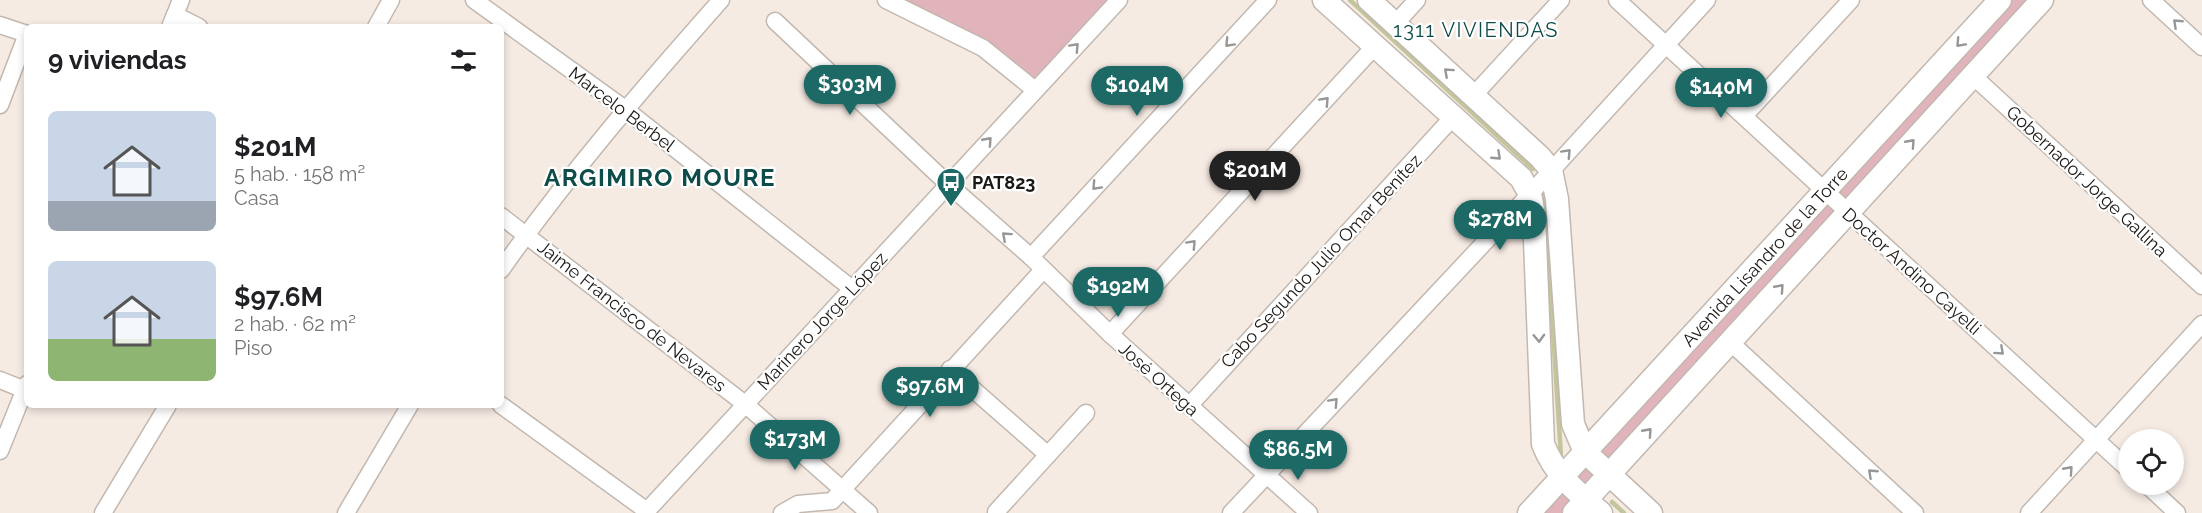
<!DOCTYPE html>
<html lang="es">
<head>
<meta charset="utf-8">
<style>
  :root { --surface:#fff; --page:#f2f2f2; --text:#202124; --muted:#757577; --accent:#1d6965 }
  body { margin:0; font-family:Raleway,sans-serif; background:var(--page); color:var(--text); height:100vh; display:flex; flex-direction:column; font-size:22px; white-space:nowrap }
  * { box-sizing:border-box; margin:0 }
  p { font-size:20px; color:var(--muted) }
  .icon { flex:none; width:33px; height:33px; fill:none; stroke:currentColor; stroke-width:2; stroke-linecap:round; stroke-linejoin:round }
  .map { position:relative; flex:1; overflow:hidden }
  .sheet { position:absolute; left:24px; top:24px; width:480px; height:384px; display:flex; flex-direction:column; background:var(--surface); border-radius:9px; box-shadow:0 3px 9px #0003 }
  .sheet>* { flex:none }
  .controls { position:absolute; left:2118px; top:429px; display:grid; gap:12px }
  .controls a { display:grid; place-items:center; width:66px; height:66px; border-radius:50%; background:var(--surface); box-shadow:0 3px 9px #0003; font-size:30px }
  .price { position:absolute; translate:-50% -51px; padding:0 14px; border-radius:21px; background:var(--accent); color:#fff; font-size:20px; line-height:39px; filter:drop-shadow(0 2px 3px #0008) }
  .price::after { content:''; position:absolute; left:50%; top:36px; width:18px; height:14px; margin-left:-9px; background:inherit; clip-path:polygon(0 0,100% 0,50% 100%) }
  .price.on { background:#222; color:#fff }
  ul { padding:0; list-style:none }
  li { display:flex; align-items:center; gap:18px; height:150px; padding:0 24px }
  li span { display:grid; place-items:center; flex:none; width:168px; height:120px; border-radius:9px; color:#555 }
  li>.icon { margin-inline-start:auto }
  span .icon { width:72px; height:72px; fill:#fffc; stroke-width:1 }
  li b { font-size:26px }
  h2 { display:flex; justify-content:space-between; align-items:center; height:72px; padding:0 24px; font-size:26px }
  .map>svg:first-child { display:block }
  .green { fill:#e1b3ba }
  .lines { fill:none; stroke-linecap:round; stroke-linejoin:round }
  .stream { stroke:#c2c69a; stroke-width:4.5 }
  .minor-casing { stroke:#c2b8b0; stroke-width:19 }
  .secondary-casing { stroke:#c2b8b0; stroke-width:25 }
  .minor { stroke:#fff; stroke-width:16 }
  .secondary { stroke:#fff; stroke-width:22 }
  .oneway { stroke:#989796 }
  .labels { text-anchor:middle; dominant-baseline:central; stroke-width:4.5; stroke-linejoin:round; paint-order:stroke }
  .street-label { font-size:18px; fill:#1b1815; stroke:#fff }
  .poi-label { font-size:18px; font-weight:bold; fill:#1b1815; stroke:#fff; text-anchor:start }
  .neighbourhood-label { font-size:20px; letter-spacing:1.5px; fill:#0d4c48; stroke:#fff }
  .district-label { font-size:24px; font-weight:bold; letter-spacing:1.5px; fill:#0d4c48; stroke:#fff }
</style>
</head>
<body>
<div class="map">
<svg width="2202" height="513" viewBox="0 0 2202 513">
  <rect width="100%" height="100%" fill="#f6ebe3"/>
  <g class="green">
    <polygon points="886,0 1119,0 1035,90 983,48"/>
    <polygon points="2000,0 2042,0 1574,513 1529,513"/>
  </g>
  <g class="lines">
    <g class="stream">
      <polyline points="1350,0 1533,169"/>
      <polyline points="1544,193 1561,456"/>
      <polyline points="1612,502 1624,513"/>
    </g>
    <g class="minor-casing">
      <g id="minor">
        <polyline points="474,0 625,109 851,288"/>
        <polyline points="886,0 983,48 1035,90"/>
        <polyline points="1617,0 2128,469"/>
        <polyline points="2151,0 2202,47"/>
        <polyline points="175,15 199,27"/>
        <polyline points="775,21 949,185 1031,257 1110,334 1309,513"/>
        <polyline points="1395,24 1417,0"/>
        <polyline points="0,25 27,34"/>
        <polyline points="170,27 181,0"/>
        <polyline points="376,27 391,0"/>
        <polyline points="1973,76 2202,286"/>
        <polyline points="1474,95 1561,0"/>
        <polyline points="0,105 27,34"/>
        <polyline points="1744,116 1851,0"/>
        <polyline points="501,216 745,404 869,513"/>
        <polyline points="1031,257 1268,0"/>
        <path d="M501 270C568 175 644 87 721 0"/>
        <polyline points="1110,334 1375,46"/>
        <polyline points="1730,342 1915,513"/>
        <polyline points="950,369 1048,455"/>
        <polyline points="0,380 25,390"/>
        <polyline points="501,405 647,511"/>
        <polyline points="1189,406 1454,116"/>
        <polyline points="0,451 27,384"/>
        <polyline points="2146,484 2177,513"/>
        <polyline points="996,512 1086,413"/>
        <polyline points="103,513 168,405"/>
        <polyline points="346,513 410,405"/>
        <polyline points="645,513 1119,0"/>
        <polyline points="782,513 798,504 832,501 1043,270"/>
        <polyline points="1231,513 1530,194 1707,0"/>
        <polyline points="2029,513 2202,324"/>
      </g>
    </g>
    <g class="secondary-casing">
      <g id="secondary">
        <path d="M1324 0 1521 178 1530 194 1534 215 1543 444C1555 475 1576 491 1601 513"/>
        <polyline points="1369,0 1540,157 1551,170 1557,199 1573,424 1585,452 1651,513"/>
        <path id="s1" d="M1529 513 2000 0"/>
        <polyline points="1574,513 2042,0"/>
      </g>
    </g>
    <use href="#minor" class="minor"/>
    <use href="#secondary" class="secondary"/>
  </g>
  <defs><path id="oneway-chevron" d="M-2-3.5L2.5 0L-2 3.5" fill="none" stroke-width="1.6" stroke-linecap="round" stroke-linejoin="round" transform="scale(1.5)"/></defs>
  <g class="oneway">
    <use href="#oneway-chevron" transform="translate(2177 23) rotate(-137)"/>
    <use href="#oneway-chevron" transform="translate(1229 43) rotate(133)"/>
    <use href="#oneway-chevron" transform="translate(1960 43) rotate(133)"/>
    <use href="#oneway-chevron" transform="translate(1075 47) rotate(-47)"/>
    <use href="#oneway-chevron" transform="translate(1448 72) rotate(-138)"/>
    <use href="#oneway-chevron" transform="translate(1325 101) rotate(-47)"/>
    <use href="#oneway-chevron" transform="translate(988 141) rotate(-48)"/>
    <use href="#oneway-chevron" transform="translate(1911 143) rotate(-48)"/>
    <use href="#oneway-chevron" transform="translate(1567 153) rotate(-47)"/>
    <use href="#oneway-chevron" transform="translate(1497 156) rotate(43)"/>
    <use href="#oneway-chevron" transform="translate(1096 186) rotate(133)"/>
    <use href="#oneway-chevron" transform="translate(1006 236) rotate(-138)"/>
    <use href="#oneway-chevron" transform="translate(1192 244) rotate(-47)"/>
    <use href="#oneway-chevron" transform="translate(1780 288) rotate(-48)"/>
    <use href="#oneway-chevron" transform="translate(1539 338) rotate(88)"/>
    <use href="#oneway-chevron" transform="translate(2000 351) rotate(42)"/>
    <use href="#oneway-chevron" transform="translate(1334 402) rotate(-47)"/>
    <use href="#oneway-chevron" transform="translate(1648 432) rotate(-48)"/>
    <use href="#oneway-chevron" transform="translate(2069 470) rotate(-48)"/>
    <use href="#oneway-chevron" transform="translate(1872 473) rotate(-137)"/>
  </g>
  <defs>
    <g id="bus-pin" transform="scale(1.5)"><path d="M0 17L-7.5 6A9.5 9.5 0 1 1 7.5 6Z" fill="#1d6965" stroke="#fff"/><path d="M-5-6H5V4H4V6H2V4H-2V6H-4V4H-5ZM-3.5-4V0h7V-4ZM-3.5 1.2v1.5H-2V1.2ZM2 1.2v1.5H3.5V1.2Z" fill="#fff"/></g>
  </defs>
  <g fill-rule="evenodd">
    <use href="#bus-pin" x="951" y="182"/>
  </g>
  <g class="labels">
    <g class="street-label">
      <text transform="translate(622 109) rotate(37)">Marcelo Berbel</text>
      <text transform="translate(2087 181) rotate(43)">Gobernador Jorge Gallina</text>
      <text stroke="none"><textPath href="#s1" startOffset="348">Avenida Lisandro de la Torre</textPath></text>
      <text transform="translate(1321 261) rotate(-47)">Cabo Segundo Julio Omar Benítez</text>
      <text transform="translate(1912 271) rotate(42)">Doctor Andino Cayelli</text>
      <text transform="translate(632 316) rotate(38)">Jaime Francisco de Nevares</text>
      <text transform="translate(822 321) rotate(-47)">Marinero Jorge López</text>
      <text transform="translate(1159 379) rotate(42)">José Ortega</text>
    </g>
    <g class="poi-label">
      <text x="972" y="182">PAT823</text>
    </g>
    <g class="neighbourhood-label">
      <text x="1476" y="30">1311 VIVIENDAS</text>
    </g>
    <g class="district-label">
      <text x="660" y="177">ARGIMIRO MOURE</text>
    </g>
  </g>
</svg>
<div class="controls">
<a><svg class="icon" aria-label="locate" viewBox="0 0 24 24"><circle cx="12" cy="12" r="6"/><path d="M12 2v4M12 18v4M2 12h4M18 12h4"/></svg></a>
</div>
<b class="price" style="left:850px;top:116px">$303M</b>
<b class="price" style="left:1137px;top:117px">$104M</b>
<b class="price" style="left:1721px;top:119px">$140M</b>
<b class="price on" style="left:1255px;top:202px">$201M</b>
<b class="price" style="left:1500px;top:251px">$278M</b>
<b class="price" style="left:1118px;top:318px">$192M</b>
<b class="price" style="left:930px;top:418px">$97.6M</b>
<b class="price" style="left:795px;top:471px">$173M</b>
<b class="price" style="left:1298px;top:481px">$86.5M</b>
<section class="sheet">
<h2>9 viviendas<svg class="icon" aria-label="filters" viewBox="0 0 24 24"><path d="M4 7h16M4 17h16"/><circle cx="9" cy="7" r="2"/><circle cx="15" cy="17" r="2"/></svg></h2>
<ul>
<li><span style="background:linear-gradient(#c9d6e8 75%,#9aa5b1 0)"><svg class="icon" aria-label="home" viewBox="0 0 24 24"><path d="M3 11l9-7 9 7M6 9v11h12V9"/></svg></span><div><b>$201M</b><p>5 hab. · 158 m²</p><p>Casa</p></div></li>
<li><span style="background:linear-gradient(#c9d6e8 65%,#8fb573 0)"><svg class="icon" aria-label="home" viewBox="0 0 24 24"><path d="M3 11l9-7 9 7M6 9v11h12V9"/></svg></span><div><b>$97.6M</b><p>2 hab. · 62 m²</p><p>Piso</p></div></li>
</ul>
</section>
</div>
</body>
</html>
